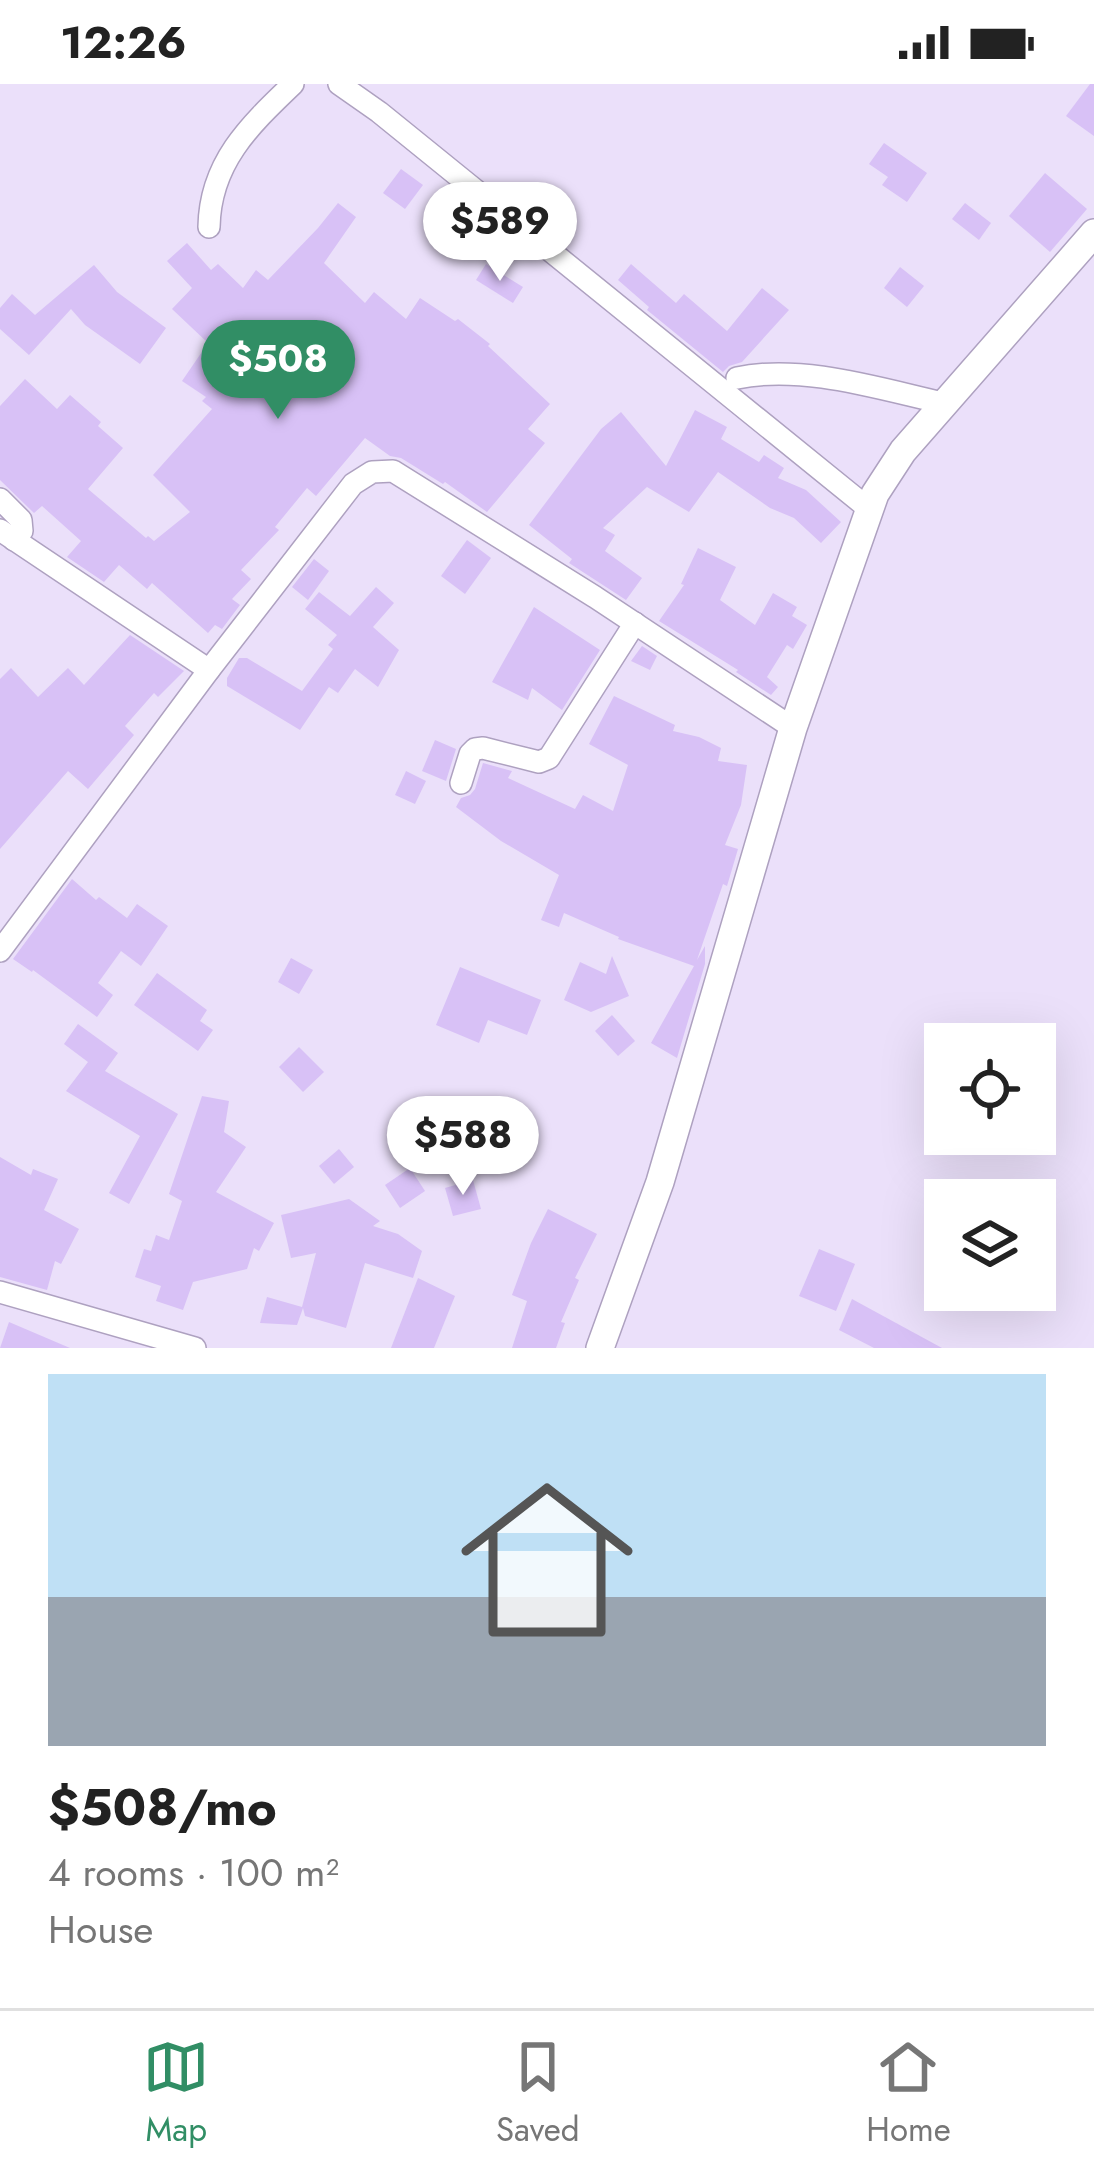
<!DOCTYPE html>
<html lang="en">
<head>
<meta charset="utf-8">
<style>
  :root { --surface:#fff; --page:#f6f6f6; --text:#222; --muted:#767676; --line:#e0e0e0; --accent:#318e65 }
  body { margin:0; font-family:Jost,sans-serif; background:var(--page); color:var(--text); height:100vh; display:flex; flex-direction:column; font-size:45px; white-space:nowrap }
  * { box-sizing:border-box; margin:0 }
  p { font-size:39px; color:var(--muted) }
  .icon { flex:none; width:66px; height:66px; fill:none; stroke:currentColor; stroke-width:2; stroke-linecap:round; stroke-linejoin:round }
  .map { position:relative; height:1264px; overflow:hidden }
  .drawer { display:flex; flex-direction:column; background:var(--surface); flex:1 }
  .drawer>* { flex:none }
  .fabs { position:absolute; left:924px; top:939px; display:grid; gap:24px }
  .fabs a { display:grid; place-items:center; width:132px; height:132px; border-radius:0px; background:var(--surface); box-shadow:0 12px 48px #0002; font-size:60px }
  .price { position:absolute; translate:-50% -102px; padding:0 27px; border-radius:42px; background:#fff; color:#222; font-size:39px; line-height:78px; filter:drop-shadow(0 3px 6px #0008) }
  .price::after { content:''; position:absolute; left:50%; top:72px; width:36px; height:27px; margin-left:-18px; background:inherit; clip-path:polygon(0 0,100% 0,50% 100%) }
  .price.current { background:var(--accent); color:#fff }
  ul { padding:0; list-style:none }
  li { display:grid; align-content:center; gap:24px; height:636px; padding:0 48px }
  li+li { border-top:3px solid var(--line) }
  li span { display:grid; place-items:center; height:372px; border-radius:0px; color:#555 }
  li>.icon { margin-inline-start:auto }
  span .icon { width:216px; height:216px; fill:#fffc; stroke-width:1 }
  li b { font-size:51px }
  .status { display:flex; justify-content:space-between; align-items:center; height:84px; padding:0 60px; background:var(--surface); direction:ltr }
  .status svg { height:33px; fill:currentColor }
  .tabs { display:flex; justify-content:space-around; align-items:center; height:168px; border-top:3px solid var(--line); background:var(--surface); font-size:33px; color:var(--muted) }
  .tabs a { display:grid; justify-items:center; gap:6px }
  .tabs .current { color:var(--accent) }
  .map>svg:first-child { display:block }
  .building { fill:#d8c1f6 }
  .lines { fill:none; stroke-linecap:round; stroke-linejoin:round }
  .minor-casing { stroke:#aea1c0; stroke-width:24 }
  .tertiary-casing { stroke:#aea1c0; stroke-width:30 }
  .minor { stroke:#fff; stroke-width:21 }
  .tertiary { stroke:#fff; stroke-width:27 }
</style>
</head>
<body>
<div class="status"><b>12:26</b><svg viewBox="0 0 49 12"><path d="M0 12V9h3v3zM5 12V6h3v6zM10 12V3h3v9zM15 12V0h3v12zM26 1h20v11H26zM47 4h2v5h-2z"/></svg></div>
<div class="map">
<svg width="1094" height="1264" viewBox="0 0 1094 1264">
  <rect width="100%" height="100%" fill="#ebe0fa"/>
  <g class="building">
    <polygon points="1090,0 1094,0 1094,52 1066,32"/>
    <polygon points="884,59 927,89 907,118 882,101 888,93 869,80"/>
    <polygon points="401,85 423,101 405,125 383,109"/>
    <polygon points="1045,89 1087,125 1050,168 1009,132"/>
    <polygon points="338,119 356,133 324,179 365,219 374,208 406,235 420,214 455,237 458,235 490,260 488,262 550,320 528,345 545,359 487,428 445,398 443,400 401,374 390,372 365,354 316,412 307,404 275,443 279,446 241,486 251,495 232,515 240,521 222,545 215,541 208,549 152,499 147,505 119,481 104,498 67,473 81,457 42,422 34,429 0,396 0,322 25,295 57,325 70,311 101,338 98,342 123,364 88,405 146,454 148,452 154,457 190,428 153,391 212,325 202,317 206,313 182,297 208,259 172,225 192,204 167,177 187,159 211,186 218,180 243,204 256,186 268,196 318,144"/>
    <polygon points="965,119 991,139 979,156 952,135"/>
    <polygon points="486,180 523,203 513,219 476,196"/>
    <polygon points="631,180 676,219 684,210 727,247 762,204 789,226 742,278 729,282 723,288 647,226 649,223 618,196"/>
    <polygon points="94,181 117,208 166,244 140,280 85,241 71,225 29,271 0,245 0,224 12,210 35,231"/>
    <polygon points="900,183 924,202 907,223 884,204"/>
    <polygon points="695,326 727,343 721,355 759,378 764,371 784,384 778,394 806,406 841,438 821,459 794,434 770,424 718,388 689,428 647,403 603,444 615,451 605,467 642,494 626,516 569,479 572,475 529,441 601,345 621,328 666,382"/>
    <polygon points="467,456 491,474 465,510 441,492"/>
    <polygon points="698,464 736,483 720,516 755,541 773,509 797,523 792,532 807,541 793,565 787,561 767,593 778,603 771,611 736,588 738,586 659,537 684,501 681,500"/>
    <polygon points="314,475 329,487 308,516 292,503"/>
    <polygon points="376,503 394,519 373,543 399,566 378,603 355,585 338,609 329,603 300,646 227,602 227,594 239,574 247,574 302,607 333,565 328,561 337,551 305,525 319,508 350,532"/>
    <polygon points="534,523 600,566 562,626 532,604 528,616 492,598"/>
    <polygon points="130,551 184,587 158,613 154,609 125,642 134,651 88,705 68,687 0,765 0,595 11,584 38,613 68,584 84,601"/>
    <polygon points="642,562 657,572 650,586 631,577"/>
    <polygon points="614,612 675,641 673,647 699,653 721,664 718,677 747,681 741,721 725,761 738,765 727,802 723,800 697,876 705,862 705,880 677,974 651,959 694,882 618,855 619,853 564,829 559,843 541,836 559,791 501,757 456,723 461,714 470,711 475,705 483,679 512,687 508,694 575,725 583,711 613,727 628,681 589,660"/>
    <polygon points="435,656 456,665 446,697 422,687"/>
    <polygon points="406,687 426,697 415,720 395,711"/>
    <polygon points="72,795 96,816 99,813 127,834 137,820 168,842 141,882 121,867 98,899 113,911 97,933 33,886 32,888 13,875"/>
    <polygon points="612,872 629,912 591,928 564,916 580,878 606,890"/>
    <polygon points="291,874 313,886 299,910 278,898"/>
    <polygon points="460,883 541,916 527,951 488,936 479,959 436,941"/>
    <polygon points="157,889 207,926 200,937 213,946 198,967 134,921"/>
    <polygon points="612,931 635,957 618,972 595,947"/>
    <polygon points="78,940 118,969 105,987 178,1030 129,1120 109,1109 140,1052 66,1007 88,978 64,960"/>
    <polygon points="299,963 324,988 303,1008 279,983"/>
    <polygon points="202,1012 229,1017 224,1048 246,1063 216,1108 274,1139 259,1167 254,1164 247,1185 193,1198 183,1226 156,1217 161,1202 135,1193 144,1165 151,1167 156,1151 169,1156 182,1117 169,1110"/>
    <polygon points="339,1065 354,1083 334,1100 319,1082"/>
    <polygon points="0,1073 31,1091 33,1085 58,1095 44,1126 79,1145 61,1180 55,1177 47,1206 0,1193"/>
    <polygon points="410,1084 425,1107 400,1124 385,1101"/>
    <polygon points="473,1096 481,1125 453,1132 445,1104"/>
    <polygon points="349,1115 380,1137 373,1142 398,1150 422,1167 413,1194 365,1179 346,1244 305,1232 303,1224 297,1241 260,1239 267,1213 302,1223 316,1169 291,1174 281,1131"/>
    <polygon points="548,1125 597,1150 575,1194 579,1196 561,1238 565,1239 556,1264 512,1264 527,1217 512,1211 531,1159"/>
    <polygon points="819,1165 855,1180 836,1227 799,1212"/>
    <polygon points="418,1194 455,1212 434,1264 391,1264"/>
    <polygon points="852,1215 942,1264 874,1264 839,1246"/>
    <polygon points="9,1238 70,1264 0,1264"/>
  </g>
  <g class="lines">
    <g class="minor-casing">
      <g id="minor">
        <polyline points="339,0 379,28 869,425"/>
        <path d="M209 143C210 79 249 42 293 0"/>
        <path d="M737 294C802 280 880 305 943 319"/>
        <polyline points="0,415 21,436 22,447 14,456"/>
        <polyline points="0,446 209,586"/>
        <polyline points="461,699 470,670 475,665 483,664 539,678 549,674 635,539"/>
        <polyline points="0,867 209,586 353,400 372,388 393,387 595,513 793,644"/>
        <polyline points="0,1208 195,1264"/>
      </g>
    </g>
    <g class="tertiary-casing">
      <polyline id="tertiary" points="600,1264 660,1098 793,644 875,410 903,367 1094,149"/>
    </g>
    <use href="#minor" class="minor"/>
    <use href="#tertiary" class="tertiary"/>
  </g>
</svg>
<div class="fabs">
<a><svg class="icon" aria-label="locate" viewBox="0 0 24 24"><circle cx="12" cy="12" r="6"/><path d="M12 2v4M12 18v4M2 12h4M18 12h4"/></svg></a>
<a><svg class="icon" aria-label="layers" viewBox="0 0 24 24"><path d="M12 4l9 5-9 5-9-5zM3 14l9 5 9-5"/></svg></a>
</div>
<b class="price" style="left:500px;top:200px">$589</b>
<b class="price current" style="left:278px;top:338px">$508</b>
<b class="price" style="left:463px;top:1114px">$588</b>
</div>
<section class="drawer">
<ul>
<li><span style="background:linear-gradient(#bfe0f5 60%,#9aa5b1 0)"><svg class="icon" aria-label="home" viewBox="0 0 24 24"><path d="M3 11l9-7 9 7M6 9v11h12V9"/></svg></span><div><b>$508/mo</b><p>4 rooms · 100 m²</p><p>House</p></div></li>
</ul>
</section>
<nav class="tabs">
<a class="current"><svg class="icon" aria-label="map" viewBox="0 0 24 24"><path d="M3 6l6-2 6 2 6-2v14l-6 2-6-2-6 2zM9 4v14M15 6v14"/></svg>Map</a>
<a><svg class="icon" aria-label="saved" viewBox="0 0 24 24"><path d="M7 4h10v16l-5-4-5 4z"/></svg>Saved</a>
<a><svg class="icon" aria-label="home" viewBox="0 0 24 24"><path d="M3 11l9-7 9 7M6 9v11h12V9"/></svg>Home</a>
</nav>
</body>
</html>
